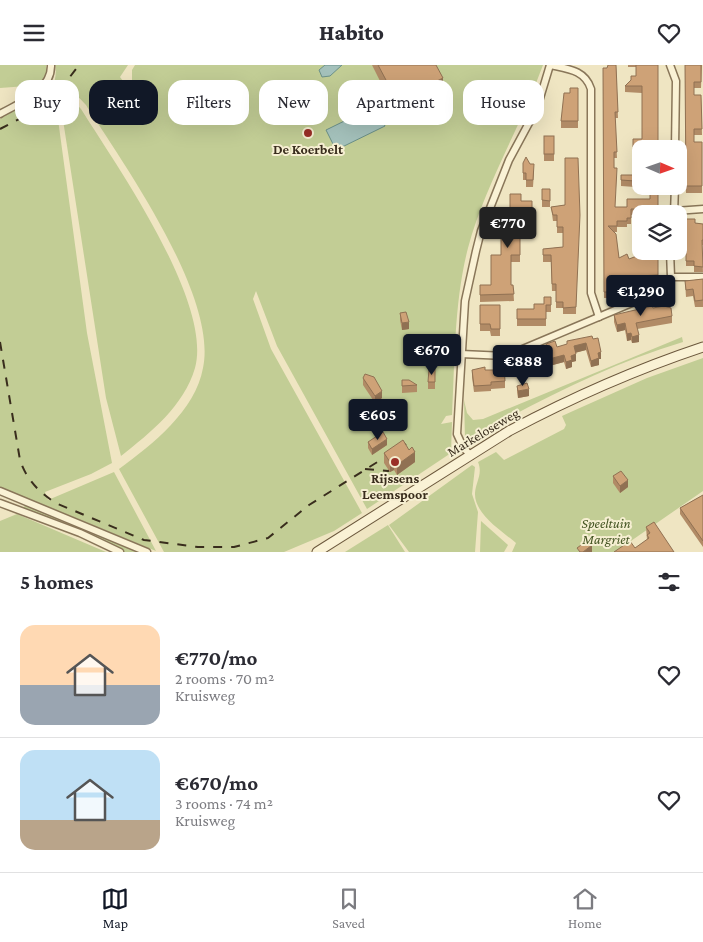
<!DOCTYPE html>
<html lang="en">
<head>
<meta charset="utf-8">
<style>
  :root { --surface:#fff; --page:#f7f7f7; --text:#2b2b33; --muted:#7c7c81; --line:#e1e1e2; --accent:#111827 }
  body { margin:0; font-family:"Crimson Pro",serif; background:var(--page); color:var(--text); height:100vh; display:flex; flex-direction:column; font-size:19px; white-space:nowrap }
  * { box-sizing:border-box; margin:0 }
  p { font-size:16px; color:var(--muted) }
  .icon { flex:none; width:28px; height:28px; fill:none; stroke:currentColor; stroke-width:2; stroke-linecap:round; stroke-linejoin:round }
  .map { position:relative; height:487px; overflow:hidden }
  .sheet { display:flex; flex-direction:column; background:var(--surface); flex:1 }
  .sheet>* { flex:none }
  .top-card { position:absolute; left:15px; top:15px; width:674px; height:45px; display:flex; gap:10px }
  .needle { width:32px; rotate:92deg }
  .tools { position:absolute; left:632px; top:75px; display:grid; gap:10px }
  .tools a { display:grid; place-items:center; width:55px; height:55px; border-radius:10px; background:var(--surface); box-shadow:0 5px 20px #0002; font-size:25px }
  .price { position:absolute; translate:-50% -42px; padding:0 11px; border-radius:5px; background:var(--accent); color:#fff; font-size:16px; line-height:32px; filter:drop-shadow(0 1px 2px #0008) }
  .price::after { content:''; position:absolute; left:50%; top:30px; width:15px; height:11px; margin-left:-8px; background:inherit; clip-path:polygon(0 0,100% 0,50% 100%) }
  .price.selected { background:#222; color:#fff }
  ul { padding:0; list-style:none }
  li { display:flex; align-items:center; gap:15px; height:125px; padding:0 20px }
  li+li { border-top:1px solid var(--line) }
  li span { display:grid; place-items:center; flex:none; width:140px; height:100px; border-radius:15px; color:#555 }
  li>.icon { margin-inline-start:auto }
  span .icon { width:60px; height:60px; fill:#fffc; stroke-width:1 }
  li b { font-size:21px }
  h2 { display:flex; justify-content:space-between; align-items:center; height:60px; padding:0 20px; font-size:21px }
  .tag { padding:0 18px; border-radius:15px; background:var(--surface); box-shadow:0 5px 20px #0002; font-size:18px; line-height:45px }
  .tag.selected { background:var(--accent); color:#fff }
  header { display:flex; justify-content:space-between; align-items:center; height:65px; padding:0 20px; background:var(--surface); font-size:22px; font-weight:800 }
  .tab-bar { display:flex; justify-content:space-around; align-items:center; height:70px; border-top:1px solid var(--line); background:var(--surface); font-size:14px; color:var(--muted) }
  .tab-bar a { display:grid; justify-items:center; gap:2px }
  .tab-bar .selected { color:var(--accent) }
  .map>svg:first-child { display:block }
  .green { fill:#c2cd95 }
  .water { fill:#a4c1bb; stroke:#6b9089 }
  .lines { fill:none; stroke-linecap:round; stroke-linejoin:round }
  .minor-casing { stroke:#897659; stroke-width:9 }
  .secondary-casing { stroke:#6b573c; stroke-width:11 }
  .minor { stroke:#faf2d5; stroke-width:6 }
  .secondary { stroke:#faf2d5; stroke-width:9 }
  .rail { stroke:#392d1d; stroke-width:2; stroke-dasharray:9 9; stroke-linecap:butt }
  .wall { fill:#b18b66 }
  .shaded-wall { fill:#907153 }
  .building { fill:#cea277; stroke:#907153 }
  .poi-dot { fill:#9a2f27; stroke:#f6efd2; stroke-width:2 }
  .labels { text-anchor:middle; dominant-baseline:central; stroke-width:4; stroke-linejoin:round; paint-order:stroke }
  .poi-label { font-size:14px; font-weight:bold; fill:#392d1d; stroke:#f6efd2 }
  .street-label { font-size:14px; fill:#392d1d; stroke:#f6efd2 }
  .park-label { font-size:14px; font-style:italic; fill:#455523; stroke:#f6efd2 }
</style>
</head>
<body>
<header><svg class="icon" aria-label="menu" viewBox="0 0 24 24"><path d="M4 6h16M4 12h16M4 18h16"/></svg>Habito<svg class="icon" aria-label="heart" viewBox="0 0 24 24"><path d="M12 20l-8-8c-3-5 5-10 8-4 3-6 11-1 8 4z"/></svg></header>
<div class="map">
<svg width="703" height="487" viewBox="0 0 703 487">
  <rect width="100%" height="100%" fill="#efe5c2"/>
  <g class="green">
    <polygon points="0,0 46,0 47,9 40,20 0,23"/>
    <path d="M55 0H128L120 12 132 28V5L135 0H543C521 61 484 122 468 183 454 237 455 295 452 350L446 351 441 359 452 357 451 388 367 444 277 281 256 226 253 234 271 284 362 448 334 466 284 487H164L119 404C153 379 195 346 203 303 218 232 125 101 86 40 75 28 71 25 54 29 52 19 58 10 55 0Z"/>
    <polygon points="47,24 57,47 87,268 112,398 91,409 45,427 48,435 114,407 156,486 0,422 0,54"/>
    <path d="M67 33H71L81 44C116 100 213 237 195 303 184 341 150 368 121 391L106 333 61 42Z"/>
    <path d="M682 272 683 277C610 299 541 334 474 372L468 378 465 374 464 335 467 348 473 355 483 354Z"/>
    <path d="M703 293V426L615 487H512L516 478C502 466 474 449 475 428 476 416 483 409 478 397L496 387 504 395 564 364 566 360 562 351 573 346 647 313Z"/>
    <polygon points="472,400 475,402 472,429 478,447 475,487 409,487 389,460"/>
    <polygon points="28,439 139,487 124,487 22,443"/>
    <polygon points="17,449 106,487 0,487 0,456"/>
    <polygon points="481,456 508,480 504,487 480,487"/>
    <polygon points="388,460 405,487 345,487"/>
  </g>
  <g class="water">
    <polygon points="325,0 342,0 330,11 322,12 319,5"/>
    <polygon points="375,41 385,61 336,85 326,65"/>
  </g>
  <g class="lines">
    <g class="minor-casing">
      <g id="minor">
        <path d="M550 0C568 4 585 5 591 24V228L599 252"/>
        <polyline points="670,0 676,16 675,84"/>
        <path d="M0 49C19 38 52 26 51 0"/>
        <polyline points="675,146 703,144"/>
        <polyline points="674,149 675,121"/>
        <polyline points="671,212 703,212"/>
        <polyline points="461,289 506,291 665,224 671,212 670,186"/>
        <polyline points="471,391 463,382 457,369 465,236 476,186 481,166 509,95 537,43 550,0"/>
        <polyline points="0,426 147,487"/>
        <polyline points="0,438 80,468 120,487"/>
      </g>
    </g>
    <g class="secondary-casing">
      <path id="secondary" d="M317 487 509 366C571 333 637 304 703 282"/>
    </g>
    <use href="#minor" class="minor"/>
    <use href="#secondary" class="secondary"/>
    <g class="rail">
      <polyline points="0,64 50,38 79,0"/>
      <path d="M0 277 20 395C26 414 40 429 58 439L144 475 198 482H234L268 473 309 440 406 379"/>
      <polyline points="365,404 388,406 401,400"/>
    </g>
  </g>
  <g class="wall">
    <polygon points="372,0 436,0 443,27 434,31 434,44 415,53 407,37 394,44"/>
    <polygon points="616,0 618,53 615,53 617,93 614,93 615,142 627,142 650,134 650,128 636,128 635,122 621,121 621,110 658,121 658,149 641,149 641,150 631,150 631,159 627,159 627,162 617,162 617,167 615,167 619,193 629,194 658,186 658,217 638,218 638,226 618,226 618,233 604,233 603,3 607,3"/>
    <polygon points="628,0 658,0 658,84 641,84 641,88 633,88 633,74 642,74 642,28 625,27 625,21 636,11 636,2 628,2"/>
    <polygon points="685,0 702,0 701,23 694,23 694,30 701,30 702,70 694,70 694,77 702,77 702,128 686,128"/>
    <polygon points="578,23 578,63 561,63 561,56 570,28"/>
    <rect x="544" y="71" width="10" height="25"/>
    <polygon points="578,93 576,249 563,249 563,243 556,243 556,226 552,226 551,197 543,197 543,184 563,182 563,168 557,168 557,156 553,156 551,142 565,140"/>
    <polygon points="523,104 534,106 533,122 526,122 526,115 523,115"/>
    <rect x="542" y="124" width="8" height="18"/>
    <polygon points="521,136 532,136 532,160 520,161 520,197 511,197 511,220 513,220 514,236 480,237 480,220 491,220 510,161"/>
    <polygon points="686,154 695,158 703,159 703,180 702,180 703,207 694,207 694,201 686,201"/>
    <polygon points="703,214 703,242 695,242 693,231 686,232 685,216"/>
    <polygon points="551,232 551,247 546,247 546,261 517,261 517,244 534,244 544,239"/>
    <polygon points="480,240 500,240 500,271 491,271 490,266 480,266"/>
    <polygon points="653,243 672,251 672,258 637,264 639,277 632,278 631,275 627,276 625,265 617,267 614,257 614,250"/>
    <polygon points="400,248 409,264 402,265 400,255"/>
    <polygon points="593,274 601,294 599,294 599,300 591,302 586,285 575,288 576,296 572,297 572,302 566,304 564,297 549,301 546,286 546,279 557,282 567,280 567,276"/>
    <polygon points="472,305 485,305 505,316 505,323 491,324 491,326 474,327 472,312"/>
    <polygon points="435,311 435,324 428,324 428,317"/>
    <polygon points="363,313 382,333 375,338 363,320"/>
    <polygon points="402,315 417,320 417,327 402,328"/>
    <polygon points="517,321 529,331 518,333 517,327"/>
    <polygon points="368,377 387,380 372,390 368,383"/>
    <polygon points="409,385 415,397 397,410 394,405 390,407 384,398 384,388"/>
    <polygon points="613,411 628,422 620,428 613,418"/>
    <polygon points="703,430 703,482 680,449 680,443"/>
    <polygon points="646,462 674,487 635,483 647,475"/>
  </g>
  <g class="shaded-wall">
    <polygon points="443,13 443,27 434,31 434,44 415,53 415,40 429,20"/>
    <polygon points="407,24 407,37 394,44 394,30"/>
    <polygon points="409,257 409,264 402,265 402,258"/>
    <polygon points="625,258 625,265 617,267 617,260"/>
    <polygon points="631,268 631,275 627,276 627,269"/>
    <polygon points="639,270 639,277 632,278 632,272"/>
    <polygon points="586,278 586,285 574,288 574,281"/>
    <polygon points="601,287 601,294 599,294 599,300 591,302 591,296 598,288"/>
    <polygon points="576,289 576,296 572,297 572,302 566,304 566,297 571,291"/>
    <polygon points="564,290 564,297 549,301 549,294"/>
    <polygon points="529,324 529,331 518,333 518,326"/>
    <polygon points="382,326 382,333 375,338 375,331"/>
    <polygon points="387,374 387,380 372,390 372,384"/>
    <polygon points="415,387 415,397 397,410 397,400"/>
    <polygon points="394,395 394,405 390,407 390,397"/>
    <polygon points="628,415 628,422 620,428 620,421"/>
    <polygon points="592,480 592,487 583,487"/>
  </g>
  <g class="building">
    <polygon points="378,0 436,0 443,13 429,20 434,30 415,40 407,24 394,30"/>
    <polygon points="608,0 616,0 618,47 615,47 617,87 614,87 614,103 617,103 615,142 627,142 627,134 650,134 650,121 658,121 658,149 642,149 642,144 631,144 631,153 627,153 627,156 617,156 617,161 608,161 616,169 619,193 627,189 629,194 642,189 642,186 658,186 658,210 638,211 638,220 618,220 618,227 604,227 603,3 607,3"/>
    <polygon points="636,0 658,0 658,84 642,84 642,82 633,82 633,74 642,74 642,21 625,21 631,15 631,11 636,11"/>
    <polygon points="685,0 701,0 701,17 694,17 694,30 701,30 702,64 694,64 694,77 702,77 702,121 686,121"/>
    <polygon points="570,23 578,23 578,56 561,56 564,28 570,28"/>
    <rect x="544" y="71" width="10" height="18"/>
    <polygon points="526,92 530,99 534,99 533,115 526,115 526,108 523,108 523,98"/>
    <polygon points="565,93 578,93 580,150 576,242 563,243 563,237 556,237 556,219 552,219 551,190 543,190 543,184 563,182 563,162 557,162 557,150 553,150 551,142 565,140"/>
    <polygon points="621,110 641,110 641,121 650,121 636,121 635,116 621,115"/>
    <polygon points="542,124 550,124 550,136 542,135"/>
    <polygon points="510,129 521,129 521,136 532,136 532,153 520,154 520,190 511,190 511,220 513,220 514,229 480,230 480,220 491,220 491,190 501,190 501,161 510,161"/>
    <polygon points="686,154 695,154 695,158 703,159 703,175 702,175 703,202 694,201 694,196 686,196"/>
    <polygon points="703,214 703,235 695,236 693,224 686,225 685,216"/>
    <polygon points="544,232 551,232 551,240 546,240 546,254 517,254 517,244 534,244 534,239 544,239"/>
    <polygon points="480,240 500,240 500,264 491,264 490,259 480,259"/>
    <polygon points="652,241 653,243 664,241 671,243 672,251 636,258 639,270 632,272 631,268 627,269 625,258 617,260 614,250"/>
    <polygon points="406,247 409,257 402,258 400,248"/>
    <polygon points="592,271 593,274 598,273 601,287 598,288 599,293 591,296 586,278 574,281 576,289 571,291 572,295 566,297 564,290 549,294 546,279 555,276 557,282 567,279 567,276"/>
    <polygon points="498,301 504,301 505,316 491,317 491,320 474,321 472,305 485,302 485,305 499,305"/>
    <polygon points="429,304 435,304 435,317 428,317"/>
    <polygon points="365,309 374,312 382,326 375,331 363,313"/>
    <polygon points="402,315 409,315 417,320 402,321"/>
    <polygon points="527,318 529,324 518,326 517,321"/>
    <polygon points="383,367 387,374 372,384 368,377"/>
    <polygon points="403,375 409,385 412,382 415,387 397,400 394,395 390,397 384,388"/>
    <polygon points="621,406 628,415 620,421 613,411"/>
    <polygon points="703,430 703,476 680,443"/>
    <polygon points="654,457 674,487 614,487 630,476 635,483 649,473 647,470 650,468 646,462"/>
    <polygon points="588,475 592,480 583,487 580,487 577,483"/>
  </g>
  <g class="poi-dot">
    <circle cx="308" cy="68" r="5"/>
    <circle cx="395" cy="397" r="5"/>
  </g>
  <g class="labels">
    <g class="poi-label">
      <text x="308" y="84">De Koerbelt</text>
      <text x="395" y="413">Rijssens<tspan x="395" dy="16">Leemspoor</tspan></text>
    </g>
    <g class="street-label">
      <text transform="translate(483 367) rotate(-31)">Markeloseweg</text>
    </g>
    <g class="park-label">
      <text x="606" y="458">Speeltuin<tspan x="606" dy="16">Margriet</tspan></text>
    </g>
  </g>
</svg>
<div class="tools">
<a><svg class="needle" viewBox="-14 -14 28 28"><path d="M0-13l5 13h-10z" fill="#e53935"/><path d="M0 13l5-13h-10z" fill="#7c7c81"/></svg></a>
<a><svg class="icon" aria-label="layers" viewBox="0 0 24 24"><path d="M12 4l9 5-9 5-9-5zM3 14l9 5 9-5"/></svg></a>
</div>
<b class="price selected" style="left:508px;top:184px">€770</b>
<b class="price" style="left:641px;top:252px">€1,290</b>
<b class="price" style="left:432px;top:311px">€670</b>
<b class="price" style="left:523px;top:322px">€888</b>
<b class="price" style="left:378px;top:376px">€605</b>
<div class="top-card">
<a class="tag">Buy</a>
<a class="tag selected">Rent</a>
<a class="tag">Filters</a>
<a class="tag">New</a>
<a class="tag">Apartment</a>
<a class="tag">House</a>
</div>
</div>
<section class="sheet">
<h2>5 homes<svg class="icon" aria-label="filters" viewBox="0 0 24 24"><path d="M4 7h16M4 17h16"/><circle cx="9" cy="7" r="2"/><circle cx="15" cy="17" r="2"/></svg></h2>
<ul>
<li><span style="background:linear-gradient(#ffd9b3 60%,#9aa5b1 0)"><svg class="icon" aria-label="home" viewBox="0 0 24 24"><path d="M3 11l9-7 9 7M6 9v11h12V9"/></svg></span><div><b>€770/mo</b><p>2 rooms · 70 m²</p><p>Kruisweg</p></div><svg class="icon" aria-label="heart" viewBox="0 0 24 24"><path d="M12 20l-8-8c-3-5 5-10 8-4 3-6 11-1 8 4z"/></svg></li>
<li><span style="background:linear-gradient(#bfe0f5 70%,#b9a48a 0)"><svg class="icon" aria-label="home" viewBox="0 0 24 24"><path d="M3 11l9-7 9 7M6 9v11h12V9"/></svg></span><div><b>€670/mo</b><p>3 rooms · 74 m²</p><p>Kruisweg</p></div><svg class="icon" aria-label="heart" viewBox="0 0 24 24"><path d="M12 20l-8-8c-3-5 5-10 8-4 3-6 11-1 8 4z"/></svg></li>
</ul>
</section>
<nav class="tab-bar">
<a class="selected"><svg class="icon" aria-label="map" viewBox="0 0 24 24"><path d="M3 6l6-2 6 2 6-2v14l-6 2-6-2-6 2zM9 4v14M15 6v14"/></svg>Map</a>
<a><svg class="icon" aria-label="saved" viewBox="0 0 24 24"><path d="M7 4h10v16l-5-4-5 4z"/></svg>Saved</a>
<a><svg class="icon" aria-label="home" viewBox="0 0 24 24"><path d="M3 11l9-7 9 7M6 9v11h12V9"/></svg>Home</a>
</nav>
</body>
</html>
